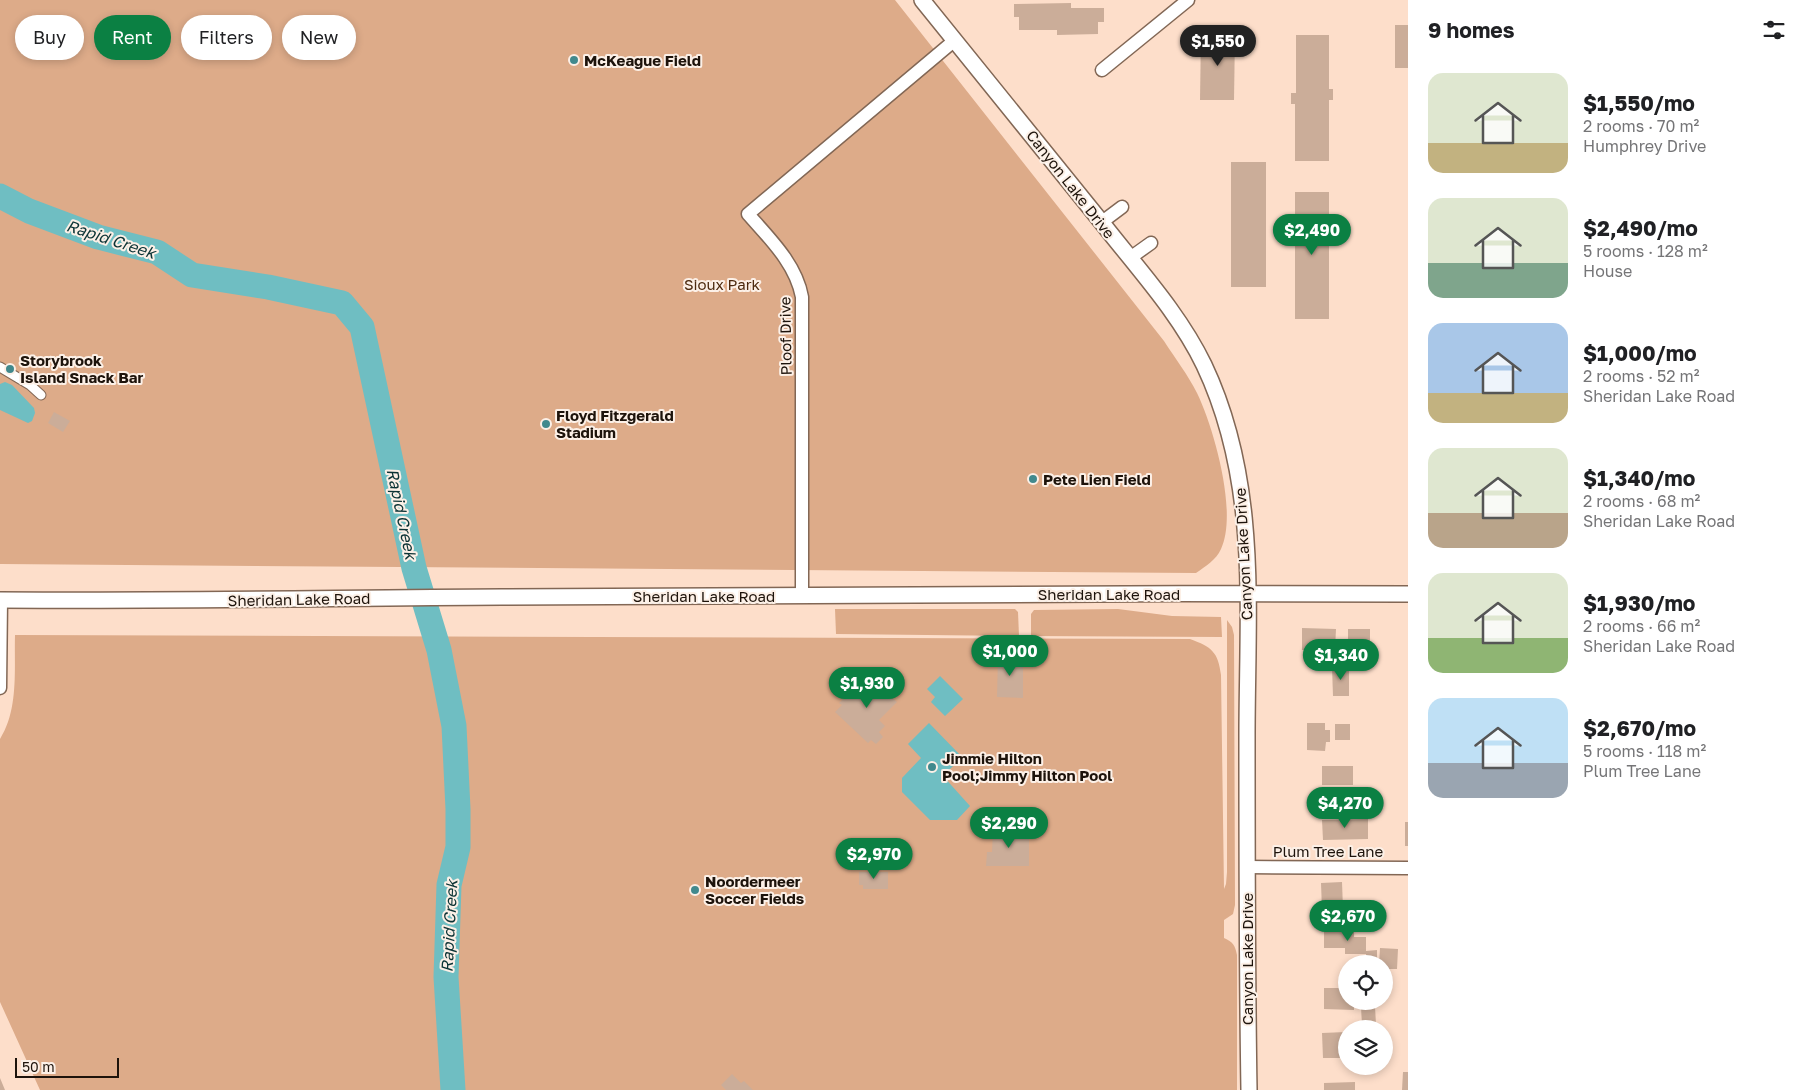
<!DOCTYPE html>
<html lang="en">
<head>
<meta charset="utf-8">
<style>
  :root { --surface:#fff; --page:#f2f2f2; --text:#202124; --muted:#757577; --accent:#0b8043 }
  body { margin:0; font-family:"Golos Text",sans-serif; background:var(--page); color:var(--text); height:100vh; display:flex; flex-direction:column; font-size:19px; white-space:nowrap }
  * { box-sizing:border-box; margin:0 }
  p { font-size:16px; color:var(--muted) }
  .icon { flex:none; width:28px; height:28px; fill:none; stroke:currentColor; stroke-width:2; stroke-linecap:round; stroke-linejoin:round }
  .map { position:relative; flex:1; overflow:hidden }
  .side { display:flex; flex-direction:column; background:var(--surface); width:400px }
  .side>* { flex:none }
  .guide { position:absolute; left:15px; top:15px; width:475px; height:45px; display:flex; gap:10px }
  .controls { position:absolute; left:1338px; top:955px; display:grid; gap:10px }
  .controls a { display:grid; place-items:center; width:55px; height:55px; border-radius:50%; background:var(--surface); box-shadow:0 2px 8px #0003; font-size:25px }
  .scale { position:absolute; left:15px; bottom:12px; width:104px; box-sizing:border-box; padding-left:5px; border:2px solid #1d130b; border-top:0; font-size:14px; line-height:18px; white-space:nowrap; color:#1d130b; -webkit-text-stroke:4px #fcf0e7; paint-order:stroke }
  .price { position:absolute; translate:-50% -42px; padding:0 11px; border-radius:18px; background:var(--accent); color:#fff; font-size:16px; line-height:32px; filter:drop-shadow(0 1px 2px #0008) }
  .price::after { content:''; position:absolute; left:50%; top:30px; width:15px; height:11px; margin-left:-8px; background:inherit; clip-path:polygon(0 0,100% 0,50% 100%) }
  .price.current { background:#222; color:#fff }
  ul { padding:0; list-style:none }
  li { display:flex; align-items:center; gap:15px; height:125px; padding:0 20px }
  li span { display:grid; place-items:center; flex:none; width:140px; height:100px; border-radius:15px; color:#555 }
  li>.icon { margin-inline-start:auto }
  span .icon { width:60px; height:60px; fill:#fffc; stroke-width:1 }
  li b { font-size:21px }
  h2 { display:flex; justify-content:space-between; align-items:center; height:60px; padding:0 20px; font-size:21px }
  .tag { padding:0 18px; border-radius:22px; background:var(--surface); box-shadow:0 2px 8px #0003; font-size:18px; line-height:45px }
  .tag.current { background:var(--accent); color:#fff }
  main { display:flex; flex:1; min-height:0 }
  .map>svg:first-child { display:block }
  .green { fill:#ddab89 }
  .water { fill:#6fbec2 }
  .lines { fill:none; stroke-linecap:round; stroke-linejoin:round }
  .river { stroke:#6fbec2; stroke-width:25 }
  .building { fill:#cbad99 }
  .pedestrian-casing { stroke:#826755; stroke-width:11 }
  .minor-casing { stroke:#826755; stroke-width:15 }
  .tertiary-casing { stroke:#826755; stroke-width:18 }
  .pedestrian { stroke:#fff; stroke-width:9 }
  .minor { stroke:#fff; stroke-width:12 }
  .tertiary { stroke:#fff; stroke-width:15 }
  .poi-dot { fill:#41898d; stroke:#fcf0e7; stroke-width:2 }
  .labels { text-anchor:middle; dominant-baseline:central; stroke-width:4; stroke-linejoin:round; paint-order:stroke }
  .poi-label { font-size:15px; font-weight:bold; fill:#1d130b; stroke:#fcf0e7; text-anchor:start }
  .street-label { font-size:15px; fill:#1d130b; stroke:#fcf0e7 }
  .park-label { font-size:15px; fill:#4c290e; stroke:#fcf0e7 }
  .water-label { font-size:16px; font-style:italic; fill:#0b3335; stroke:#fcf0e7 }
</style>
</head>
<body>
<main>
<div class="map">
<svg width="1408" height="1090" viewBox="0 0 1408 1090">
  <rect width="100%" height="100%" fill="#fddeca"/>
  <g class="green">
    <path d="M0 0H895L1164 341C1175 358 1188 375 1197 393 1214 428 1238 513 1221 549 1216 560 1206 566 1196 573L0 564Z"/>
    <polygon points="835,609 1015,609 1018,612 1019,636 836,634"/>
    <polygon points="1118,609 1172,616 1221,617 1222,637 1031,636 1031,614 1034,610"/>
    <path d="M1227 620 1232 627 1234 635 1235 905 1233 914 1224 920V938C1233 942 1235 945 1237 955V1090H40L0 1002V739C19 709 14 669 15 635L1190 639C1212 647 1218 652 1221 675L1224 889 1226 884 1227 872Z"/>
  </g>
  <g class="water">
    <polygon points="5,382 12,385 34,408 35,413 32,421 28,423 0,410 0,384"/>
    <polygon points="940,676 963,699 945,716 931,702 935,697 927,689"/>
    <polygon points="929,723 962,757 943,776 970,806 957,820 930,820 902,792 902,778 921,758 908,744"/>
  </g>
  <g class="lines">
    <polyline class="river" points="0,196 29,211 98,237 157,252 192,275 268,287 342,303 362,327 414,568 439,650 454,726 458,809 458,847 449,885 446,977 453,1090"/>
  </g>
  <g class="building">
    <polygon points="1071,3 1071,8 1104,8 1104,22 1098,22 1098,34 1057,35 1057,30 1019,30 1019,17 1014,17 1014,4"/>
    <rect x="1395" y="25" width="13" height="43"/>
    <polygon points="1201,34 1235,34 1234,100 1200,100"/>
    <polygon points="1296,35 1329,35 1329,89 1333,89 1333,100 1329,100 1329,161 1295,161 1295,104 1291,104 1291,93 1296,93"/>
    <rect x="1231" y="162" width="35" height="125"/>
    <rect x="1295" y="192" width="34" height="127"/>
    <polygon points="54,412 70,421 63,432 48,423"/>
    <polygon points="1302,628 1336,629 1335,650 1302,650"/>
    <rect x="1348" y="629" width="22" height="25"/>
    <polygon points="998,657 1023,657 1023,698 997,697"/>
    <polygon points="1332,667 1349,667 1349,696 1333,696"/>
    <polygon points="869,674 872,677 874,675 890,690 887,693 897,702 879,720 885,726 879,732 883,737 876,744 871,740 868,743 835,712 842,705 839,703 852,691 855,694 859,689 857,687"/>
    <polygon points="1307,723 1325,723 1325,730 1330,730 1330,742 1326,742 1325,751 1307,750"/>
    <rect x="1335" y="724" width="15" height="16"/>
    <rect x="1322" y="766" width="31" height="19"/>
    <polygon points="1368,819 1368,839 1323,840 1322,820"/>
    <rect x="1405" y="822" width="3" height="24"/>
    <polygon points="993,831 1029,832 1029,866 986,866 987,852 992,852"/>
    <polygon points="859,872 888,872 888,889 863,889 863,885 859,885"/>
    <polygon points="1342,882 1343,909 1322,910 1321,883"/>
    <polygon points="1324,925 1354,925 1354,937 1366,937 1366,951 1377,950 1377,964 1367,964 1366,954 1345,954 1345,948 1324,948"/>
    <polygon points="1380,948 1398,949 1397,969 1384,969 1384,964 1379,964"/>
    <polygon points="1324,988 1346,988 1346,1001 1354,1001 1354,1010 1324,1009"/>
    <polygon points="1361,1007 1375,1007 1376,1024 1362,1025"/>
    <polygon points="1346,1032 1346,1058 1323,1058 1322,1033"/>
    <polygon points="1403,1072 1408,1072 1408,1090 1402,1090"/>
    <polygon points="732,1074 741,1083 744,1081 753,1090 726,1090 721,1085"/>
    <polygon points="0,1078 5,1090 0,1090"/>
    <polygon points="1355,1082 1355,1090 1324,1090 1324,1083"/>
  </g>
  <g class="lines">
    <g class="pedestrian-casing">
      <polyline id="pedestrian" points="0,367 30,385 41,395"/>
    </g>
    <g class="minor-casing">
      <g id="minor">
        <polyline points="1102,70 1188,0"/>
        <polyline points="1102,222 1122,207"/>
        <polyline points="1130,258 1151,243"/>
        <path d="M802 596V297C796 264 770 239 748 214L955 40"/>
        <polyline points="0,688 1,600"/>
        <polyline points="1247,867 1408,868"/>
      </g>
    </g>
    <g class="tertiary-casing">
      <g id="tertiary">
        <path d="M922 0C982 75 1043 149 1103 224 1138 269 1179 313 1204 365 1260 483 1247 610 1247 736 1247 854 1247 972 1249 1090"/>
        <path d="M0 600C168 601 335 598 502 597 804 594 1106 593 1408 594"/>
      </g>
    </g>
    <use href="#pedestrian" class="pedestrian"/>
    <use href="#minor" class="minor"/>
    <use href="#tertiary" class="tertiary"/>
  </g>
  <g class="poi-dot">
    <circle cx="574" cy="60" r="5"/>
    <circle cx="10" cy="369" r="5"/>
    <circle cx="546" cy="424" r="5"/>
    <circle cx="1033" cy="479" r="5"/>
    <circle cx="932" cy="767" r="5"/>
    <circle cx="695" cy="890" r="5"/>
  </g>
  <g class="labels">
    <g class="poi-label">
      <text x="584" y="60">McKeague Field</text>
      <text x="20" y="360">Storybrook<tspan x="20" dy="17">Island Snack Bar</tspan></text>
      <text x="556" y="415">Floyd Fitzgerald<tspan x="556" dy="17">Stadium</tspan></text>
      <text x="1043" y="479">Pete Lien Field</text>
      <text x="942" y="758">Jimmie Hilton<tspan x="942" dy="17">Pool;Jimmy Hilton Pool</tspan></text>
      <text x="705" y="881">Noordermeer<tspan x="705" dy="17">Soccer Fields</tspan></text>
    </g>
    <g class="street-label">
      <text transform="translate(1071 184) rotate(52)">Canyon Lake Drive</text>
      <text transform="translate(785 336) rotate(-91)">Ploof Drive</text>
      <text transform="translate(1243 554) rotate(-93)">Canyon Lake Drive</text>
      <text x="1109" y="594">Sheridan Lake Road</text>
      <text x="704" y="596">Sheridan Lake Road</text>
      <text transform="translate(299 599) rotate(-1)">Sheridan Lake Road</text>
      <text x="1328" y="851">Plum Tree Lane</text>
      <text transform="translate(1247 959) rotate(-90)">Canyon Lake Drive</text>
    </g>
    <g class="park-label">
      <text x="722" y="284">Sioux Park</text>
    </g>
    <g class="water-label">
      <text transform="translate(111 239) rotate(18)">Rapid Creek</text>
      <text transform="translate(402 514) rotate(78)">Rapid Creek</text>
      <text transform="translate(449 926) rotate(-87)">Rapid Creek</text>
    </g>
  </g>
</svg>
<div class="controls">
<a><svg class="icon" aria-label="locate" viewBox="0 0 24 24"><circle cx="12" cy="12" r="6"/><path d="M12 2v4M12 18v4M2 12h4M18 12h4"/></svg></a>
<a><svg class="icon" aria-label="layers" viewBox="0 0 24 24"><path d="M12 4l9 5-9 5-9-5zM3 14l9 5 9-5"/></svg></a>
</div>
<div class="scale">50 m</div>
<b class="price current" style="left:1218px;top:67px">$1,550</b>
<b class="price" style="left:1312px;top:256px">$2,490</b>
<b class="price" style="left:1010px;top:677px">$1,000</b>
<b class="price" style="left:1341px;top:681px">$1,340</b>
<b class="price" style="left:867px;top:709px">$1,930</b>
<b class="price" style="left:1345px;top:829px">$4,270</b>
<b class="price" style="left:1009px;top:849px">$2,290</b>
<b class="price" style="left:874px;top:880px">$2,970</b>
<b class="price" style="left:1348px;top:942px">$2,670</b>
<div class="guide">
<a class="tag">Buy</a>
<a class="tag current">Rent</a>
<a class="tag">Filters</a>
<a class="tag">New</a>
</div>
</div>
<section class="side">
<h2>9 homes<svg class="icon" aria-label="filters" viewBox="0 0 24 24"><path d="M4 7h16M4 17h16"/><circle cx="9" cy="7" r="2"/><circle cx="15" cy="17" r="2"/></svg></h2>
<ul>
<li><span style="background:linear-gradient(#dfe7d0 70%,#c2b280 0)"><svg class="icon" aria-label="home" viewBox="0 0 24 24"><path d="M3 11l9-7 9 7M6 9v11h12V9"/></svg></span><div><b>$1,550/mo</b><p>2 rooms · 70 m²</p><p>Humphrey Drive</p></div></li>
<li><span style="background:linear-gradient(#dfe7d0 65%,#7fa58c 0)"><svg class="icon" aria-label="home" viewBox="0 0 24 24"><path d="M3 11l9-7 9 7M6 9v11h12V9"/></svg></span><div><b>$2,490/mo</b><p>5 rooms · 128 m²</p><p>House</p></div></li>
<li><span style="background:linear-gradient(#a9c7e8 70%,#c2b280 0)"><svg class="icon" aria-label="home" viewBox="0 0 24 24"><path d="M3 11l9-7 9 7M6 9v11h12V9"/></svg></span><div><b>$1,000/mo</b><p>2 rooms · 52 m²</p><p>Sheridan Lake Road</p></div></li>
<li><span style="background:linear-gradient(#dfe7d0 65%,#b9a48a 0)"><svg class="icon" aria-label="home" viewBox="0 0 24 24"><path d="M3 11l9-7 9 7M6 9v11h12V9"/></svg></span><div><b>$1,340/mo</b><p>2 rooms · 68 m²</p><p>Sheridan Lake Road</p></div></li>
<li><span style="background:linear-gradient(#dfe7d0 65%,#8fb573 0)"><svg class="icon" aria-label="home" viewBox="0 0 24 24"><path d="M3 11l9-7 9 7M6 9v11h12V9"/></svg></span><div><b>$1,930/mo</b><p>2 rooms · 66 m²</p><p>Sheridan Lake Road</p></div></li>
<li><span style="background:linear-gradient(#bfe0f5 65%,#9aa5b1 0)"><svg class="icon" aria-label="home" viewBox="0 0 24 24"><path d="M3 11l9-7 9 7M6 9v11h12V9"/></svg></span><div><b>$2,670/mo</b><p>5 rooms · 118 m²</p><p>Plum Tree Lane</p></div></li>
</ul>
</section>
</main>
</body>
</html>
